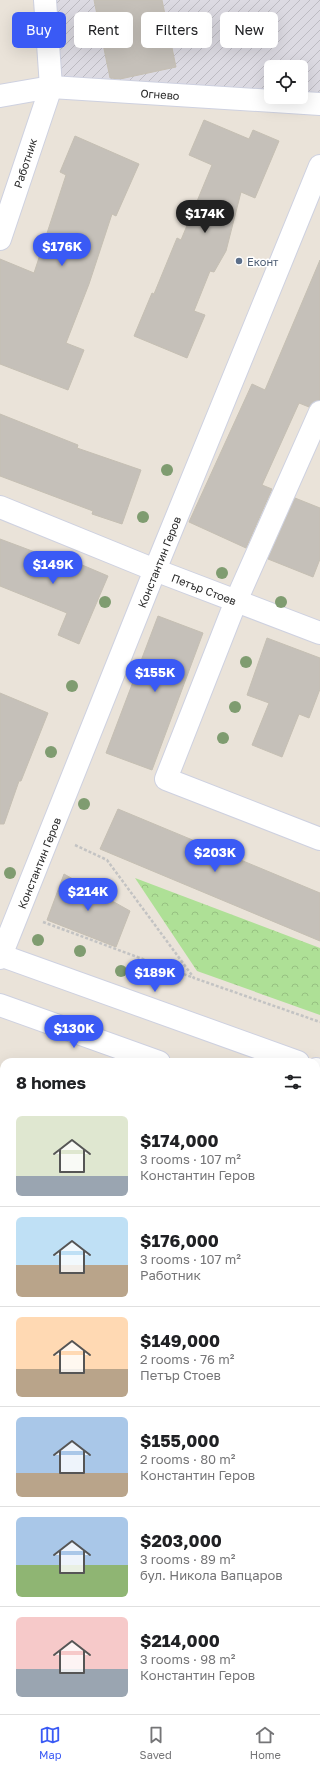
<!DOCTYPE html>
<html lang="en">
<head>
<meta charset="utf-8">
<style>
  :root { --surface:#fff; --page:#f2f2f2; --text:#202124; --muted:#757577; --line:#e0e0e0; --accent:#3a5af5 }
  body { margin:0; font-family:"Golos Text",sans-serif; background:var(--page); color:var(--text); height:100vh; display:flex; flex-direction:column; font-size:15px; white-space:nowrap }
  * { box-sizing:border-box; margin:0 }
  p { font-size:13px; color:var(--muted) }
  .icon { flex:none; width:22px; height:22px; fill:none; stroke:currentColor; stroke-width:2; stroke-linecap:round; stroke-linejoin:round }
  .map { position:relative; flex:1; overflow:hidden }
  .sheet { position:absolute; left:0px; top:1058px; width:320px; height:656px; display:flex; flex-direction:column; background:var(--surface); border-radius:12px 12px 0 0; box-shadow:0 4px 16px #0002 }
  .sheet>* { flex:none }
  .banner { position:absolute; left:12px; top:12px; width:296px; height:36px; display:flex; gap:8px }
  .tools { position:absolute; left:264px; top:60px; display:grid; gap:8px }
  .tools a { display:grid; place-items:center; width:44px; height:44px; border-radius:6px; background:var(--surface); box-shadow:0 4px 16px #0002; font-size:20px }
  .price { position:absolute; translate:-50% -34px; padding:0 9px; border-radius:14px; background:var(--accent); color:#fff; font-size:13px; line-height:26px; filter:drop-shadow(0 1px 2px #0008) }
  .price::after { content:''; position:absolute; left:50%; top:24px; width:12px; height:9px; margin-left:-6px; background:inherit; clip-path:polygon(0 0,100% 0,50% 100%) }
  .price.active { background:#222; color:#fff }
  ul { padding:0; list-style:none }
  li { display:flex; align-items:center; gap:12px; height:100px; padding:0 16px }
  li+li { border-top:1px solid var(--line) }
  li span { display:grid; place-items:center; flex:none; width:112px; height:80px; border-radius:6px; color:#555 }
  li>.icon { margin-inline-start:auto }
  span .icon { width:48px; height:48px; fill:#fffc; stroke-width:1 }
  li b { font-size:17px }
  h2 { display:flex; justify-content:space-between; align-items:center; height:48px; padding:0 16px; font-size:17px }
  .tag { padding:0 14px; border-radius:6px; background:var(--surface); box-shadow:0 4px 16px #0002; font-size:14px; line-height:36px }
  .tag.active { background:var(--accent); color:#fff }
  .tabs { display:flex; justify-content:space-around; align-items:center; height:56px; border-top:1px solid var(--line); background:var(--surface); font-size:11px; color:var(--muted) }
  .tabs a { display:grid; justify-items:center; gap:2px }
  .tabs .active { color:var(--accent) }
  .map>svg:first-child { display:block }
  .industrial { fill:url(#industrial-furrows); fill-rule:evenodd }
  .education { fill:#ece0c8 }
  .forest { fill:url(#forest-crowns) }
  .building { fill:#c5c0b9; stroke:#c5bfb3 }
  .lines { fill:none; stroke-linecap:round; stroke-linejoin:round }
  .minor-casing { stroke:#ced1e0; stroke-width:24 }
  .tertiary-casing { stroke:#ced1e0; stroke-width:24 }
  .path { stroke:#c3c3c3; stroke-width:2.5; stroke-dasharray:3 2; stroke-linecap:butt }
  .minor { stroke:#fff; stroke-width:22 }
  .tertiary { stroke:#fff; stroke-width:22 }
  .tree { fill:#7f9c70 }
  .service-dot { fill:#5c6f8a; stroke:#fff; stroke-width:1.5 }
  .labels { text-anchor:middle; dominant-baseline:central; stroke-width:3; stroke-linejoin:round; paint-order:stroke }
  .street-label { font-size:11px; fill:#272727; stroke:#fff }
  .service-label { font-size:11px; fill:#4e5e75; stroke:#fff; text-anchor:start }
</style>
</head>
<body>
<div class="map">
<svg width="320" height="1714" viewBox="0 0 320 1714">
  <defs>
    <pattern id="industrial-furrows" width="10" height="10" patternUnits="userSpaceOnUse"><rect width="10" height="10" fill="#dcdae2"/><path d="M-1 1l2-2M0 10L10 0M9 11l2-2" fill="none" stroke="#bdbbc2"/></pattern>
    <pattern id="forest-crowns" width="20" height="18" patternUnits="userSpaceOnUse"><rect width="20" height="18" fill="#aee096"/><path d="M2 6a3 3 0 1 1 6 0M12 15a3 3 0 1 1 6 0" fill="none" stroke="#96c081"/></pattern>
  </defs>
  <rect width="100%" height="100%" fill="#eae3d9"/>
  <path class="industrial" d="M45 0H320V104L51 87ZM271 67H301V97H271Z"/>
  <polygon class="education" points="0,1612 4,1614 4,1710 222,1710 231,1714 0,1714"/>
  <polygon class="forest" points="135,878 320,948 320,1015 197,971"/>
  <g class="building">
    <polygon points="94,0 162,0 176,67 120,79 110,78"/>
    <polygon points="204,120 249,139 253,130 279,141 255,198 241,192 226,251 214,272 210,271 194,311 205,315 187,358 134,336 152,293 154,294 177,238 181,240 212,165 189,155"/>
    <polygon points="75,136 139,164 116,216 112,214 89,284 66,343 84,350 68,390 0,364 0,259 34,273 66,175 60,172"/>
    <polygon points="320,260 320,400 313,402 309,407 299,403 262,485 272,489 246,548 189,522 252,384 265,390"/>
    <polygon points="0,414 78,445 77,448 141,470 122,524 92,514 93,511 0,476"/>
    <polygon points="295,498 320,508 320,559 313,577 268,559"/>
    <polygon points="0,539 59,561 61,556 108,576 79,644 58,635 67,613 0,586"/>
    <polygon points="158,616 203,633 152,770 106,753"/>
    <polygon points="267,638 320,658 320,689 309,718 299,714 282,757 252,745 269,703 247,695"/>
    <polygon points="0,693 48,713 21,781 19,781 4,824 0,824"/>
    <polygon points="118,809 320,893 320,941 100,849"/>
    <polygon points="64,874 130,911 116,947 47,920"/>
  </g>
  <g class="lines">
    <g class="minor-casing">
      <g id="minor">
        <polyline points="0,96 51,87 320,104"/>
        <polyline points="0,239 51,87 45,0"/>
        <polyline points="320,412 236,601 166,779 320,839"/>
        <polyline points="0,507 155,570 320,633"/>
        <polyline points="0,1237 4,1239"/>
        <polyline points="316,1366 320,1367"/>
        <polyline points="0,1593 4,1595"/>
        <polyline points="248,1710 256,1714"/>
      </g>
    </g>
    <g class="tertiary-casing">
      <g id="tertiary">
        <polyline points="0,955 298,1062"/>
        <polyline points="0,958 155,570 320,166"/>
        <polyline points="0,1005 159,1062"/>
        <polyline points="316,1069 320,1070"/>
        <polyline points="316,1119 320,1120"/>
      </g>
    </g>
    <g class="path">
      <polyline points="75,845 107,860 194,978 320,1022"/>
      <polyline points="43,922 194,978"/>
    </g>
    <use href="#minor" class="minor"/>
    <use href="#tertiary" class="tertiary"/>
  </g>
  <g class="tree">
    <circle cx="167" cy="470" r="6"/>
    <circle cx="143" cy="517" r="6"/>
    <circle cx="60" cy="560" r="6"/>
    <circle cx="222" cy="573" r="6"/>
    <circle cx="105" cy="602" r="6"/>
    <circle cx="281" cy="602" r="6"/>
    <circle cx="246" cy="662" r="6"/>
    <circle cx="72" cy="686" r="6"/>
    <circle cx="235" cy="707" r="6"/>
    <circle cx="223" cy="738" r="6"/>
    <circle cx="51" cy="752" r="6"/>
    <circle cx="84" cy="804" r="6"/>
    <circle cx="10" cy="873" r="6"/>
    <circle cx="38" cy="940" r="6"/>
    <circle cx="80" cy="951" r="6"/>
    <circle cx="121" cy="971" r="6"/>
  </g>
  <circle class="service-dot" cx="239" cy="261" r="4"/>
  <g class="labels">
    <g class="street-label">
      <text transform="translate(160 94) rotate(4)">Огнево</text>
      <text transform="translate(25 163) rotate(-72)">Работник</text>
      <text transform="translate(159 562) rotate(-68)">Константин Геров</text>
      <text transform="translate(204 589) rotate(21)">Петър Стоев</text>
      <text transform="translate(39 863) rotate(-68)">Константин Геров</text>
    </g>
    <g class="service-label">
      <text x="247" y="261">Еконт</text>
    </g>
  </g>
</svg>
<div class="tools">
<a><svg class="icon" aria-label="locate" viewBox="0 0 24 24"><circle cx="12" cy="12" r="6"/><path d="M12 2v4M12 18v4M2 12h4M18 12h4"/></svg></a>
</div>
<b class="price active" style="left:205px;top:234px">$174K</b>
<b class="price" style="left:62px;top:267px">$176K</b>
<b class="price" style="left:53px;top:585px">$149K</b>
<b class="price" style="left:155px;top:693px">$155K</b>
<b class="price" style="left:215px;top:873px">$203K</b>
<b class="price" style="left:88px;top:912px">$214K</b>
<b class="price" style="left:155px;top:993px">$189K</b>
<b class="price" style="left:74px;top:1049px">$130K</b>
<div class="banner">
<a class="tag active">Buy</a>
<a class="tag">Rent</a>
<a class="tag">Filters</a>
<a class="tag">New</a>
</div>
<section class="sheet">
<h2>8 homes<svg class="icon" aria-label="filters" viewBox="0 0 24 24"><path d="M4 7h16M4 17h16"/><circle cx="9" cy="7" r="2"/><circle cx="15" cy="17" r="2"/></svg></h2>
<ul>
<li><span style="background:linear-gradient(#dfe7d0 75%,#9aa5b1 0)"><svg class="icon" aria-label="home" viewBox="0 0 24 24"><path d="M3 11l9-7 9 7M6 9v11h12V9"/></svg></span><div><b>$174,000</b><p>3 rooms · 107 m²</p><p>Константин Геров</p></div></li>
<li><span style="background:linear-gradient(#bfe0f5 60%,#b9a48a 0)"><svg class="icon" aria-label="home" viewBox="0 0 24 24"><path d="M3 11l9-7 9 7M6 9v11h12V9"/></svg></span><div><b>$176,000</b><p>3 rooms · 107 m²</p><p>Работник</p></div></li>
<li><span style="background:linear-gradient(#ffd9b3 65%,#b9a48a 0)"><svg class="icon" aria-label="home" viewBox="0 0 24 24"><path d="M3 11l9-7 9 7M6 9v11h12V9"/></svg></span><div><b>$149,000</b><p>2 rooms · 76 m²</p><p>Петър Стоев</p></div></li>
<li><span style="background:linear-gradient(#a9c7e8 70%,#b9a48a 0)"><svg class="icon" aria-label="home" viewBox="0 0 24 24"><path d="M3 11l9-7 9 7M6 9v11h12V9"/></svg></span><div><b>$155,000</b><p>2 rooms · 80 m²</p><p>Константин Геров</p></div></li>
<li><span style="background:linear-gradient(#a9c7e8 60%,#8fb573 0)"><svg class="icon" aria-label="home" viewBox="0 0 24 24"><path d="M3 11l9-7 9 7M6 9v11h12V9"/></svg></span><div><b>$203,000</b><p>3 rooms · 89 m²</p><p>бул. Никола Вапцаров</p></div></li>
<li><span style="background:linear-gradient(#f6c9c9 65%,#9aa5b1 0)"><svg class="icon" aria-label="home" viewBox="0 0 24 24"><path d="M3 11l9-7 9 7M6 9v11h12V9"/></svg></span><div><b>$214,000</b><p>3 rooms · 98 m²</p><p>Константин Геров</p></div></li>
</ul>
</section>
</div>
<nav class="tabs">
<a class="active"><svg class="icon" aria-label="map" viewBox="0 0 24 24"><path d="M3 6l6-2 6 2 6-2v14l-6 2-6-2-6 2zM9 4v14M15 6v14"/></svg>Map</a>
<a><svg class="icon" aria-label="saved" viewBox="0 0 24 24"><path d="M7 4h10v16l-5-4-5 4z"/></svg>Saved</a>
<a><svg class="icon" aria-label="home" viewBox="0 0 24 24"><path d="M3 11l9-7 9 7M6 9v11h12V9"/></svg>Home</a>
</nav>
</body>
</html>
